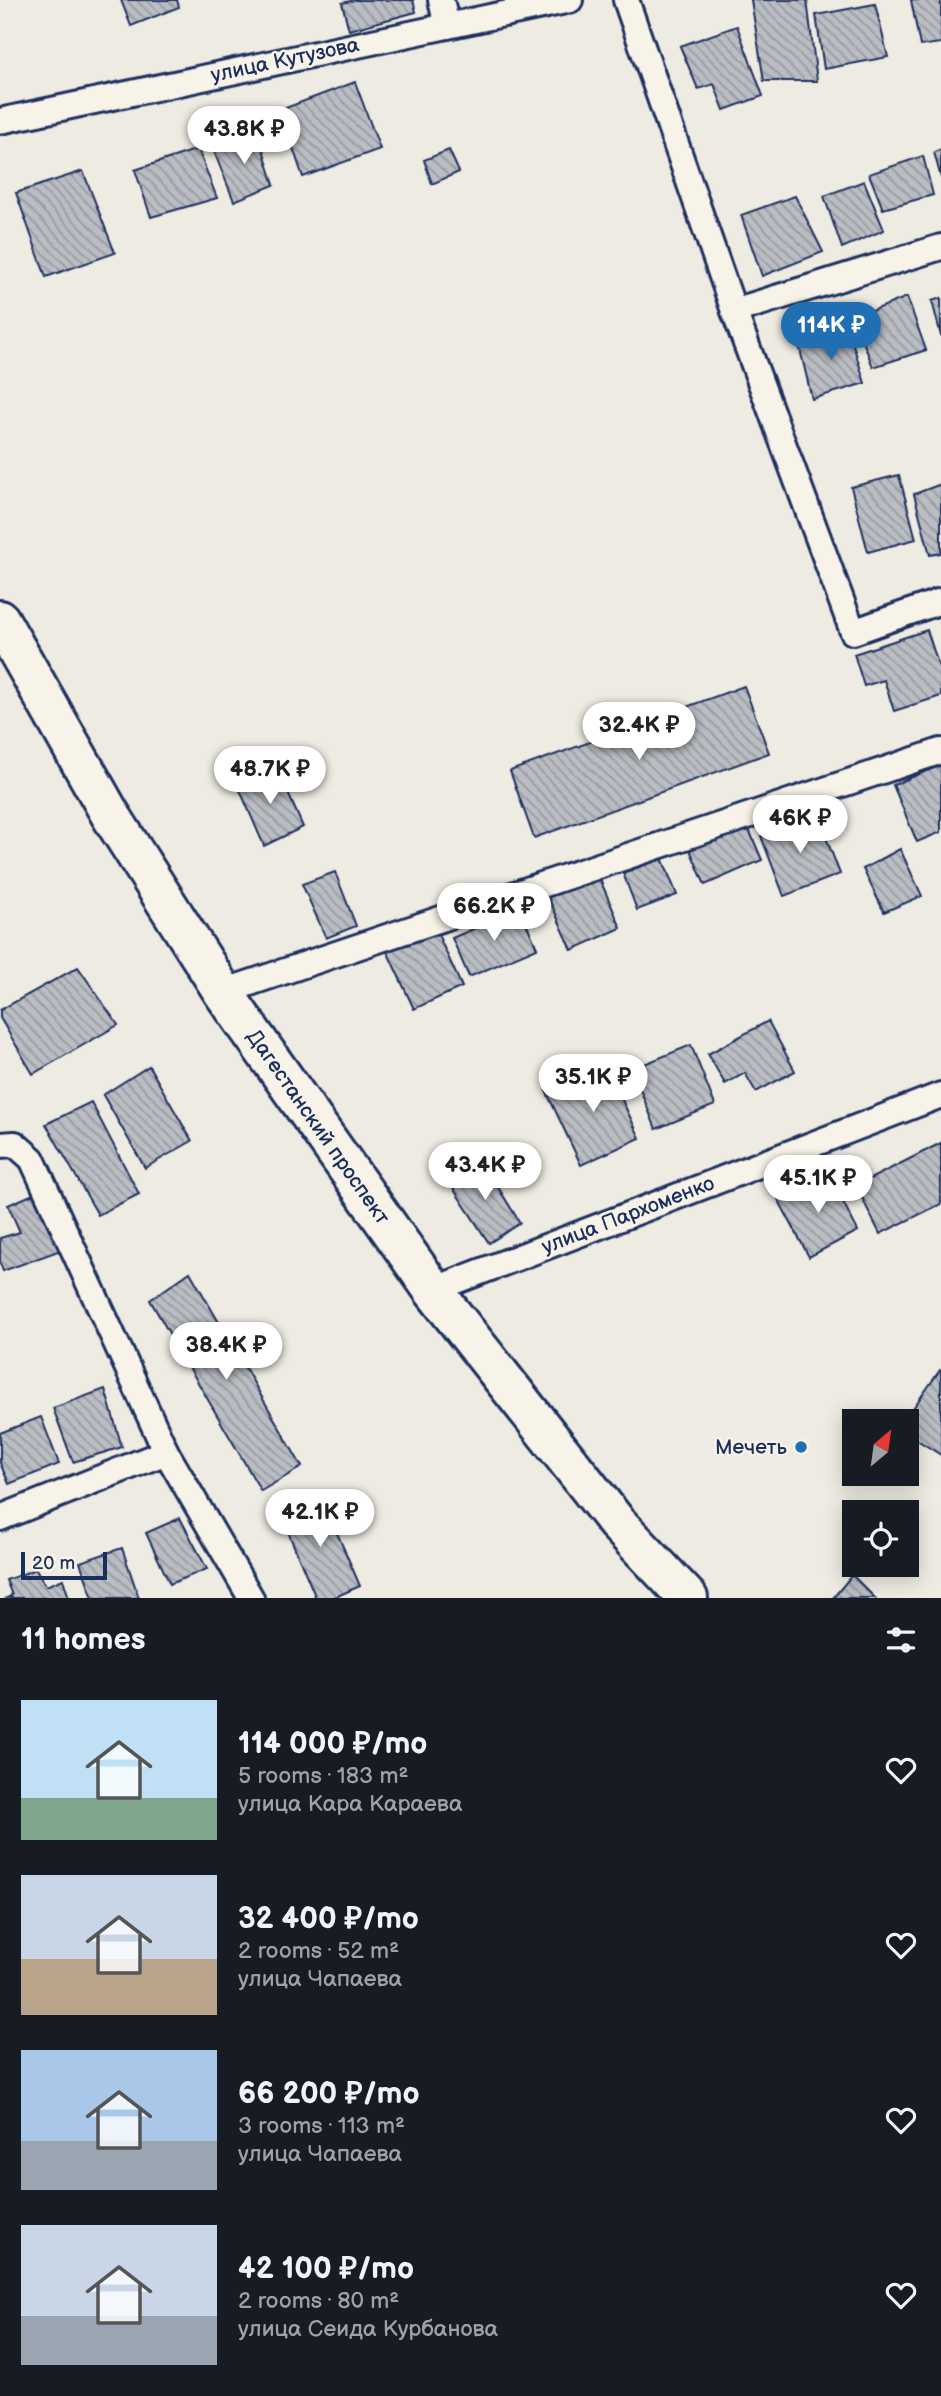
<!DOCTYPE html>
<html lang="en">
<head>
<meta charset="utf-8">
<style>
  :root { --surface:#171b24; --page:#20242c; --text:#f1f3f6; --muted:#9ea1a6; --accent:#1f6fb2 }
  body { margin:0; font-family:"Balsamiq Sans",sans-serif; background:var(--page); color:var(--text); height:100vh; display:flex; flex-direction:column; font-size:26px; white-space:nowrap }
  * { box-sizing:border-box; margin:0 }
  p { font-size:23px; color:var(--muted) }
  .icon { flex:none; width:38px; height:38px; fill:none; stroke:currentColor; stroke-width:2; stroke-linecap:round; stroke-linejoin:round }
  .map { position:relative; height:1598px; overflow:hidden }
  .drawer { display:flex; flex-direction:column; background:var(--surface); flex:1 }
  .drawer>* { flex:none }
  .needle { width:46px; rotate:29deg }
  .buttons { position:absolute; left:842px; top:1409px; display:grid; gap:14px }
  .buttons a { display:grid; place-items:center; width:77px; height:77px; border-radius:0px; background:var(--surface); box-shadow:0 4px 18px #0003; font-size:35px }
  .scale { position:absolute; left:21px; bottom:18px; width:86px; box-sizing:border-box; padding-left:7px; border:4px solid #1b2f5e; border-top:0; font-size:19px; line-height:24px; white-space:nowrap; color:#1b2f5e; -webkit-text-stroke:5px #f7f3e8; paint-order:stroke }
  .price { position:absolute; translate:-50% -60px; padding:0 16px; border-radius:24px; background:#fff; color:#222; font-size:23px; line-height:46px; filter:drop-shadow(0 2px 4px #0008) }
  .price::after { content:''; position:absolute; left:50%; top:42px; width:21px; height:16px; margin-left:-10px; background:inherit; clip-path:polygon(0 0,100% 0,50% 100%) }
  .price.selected { background:var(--accent); color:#fff }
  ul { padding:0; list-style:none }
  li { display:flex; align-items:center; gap:21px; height:175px; padding:0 21px }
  li span { display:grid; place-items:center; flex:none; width:196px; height:140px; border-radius:0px; color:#555 }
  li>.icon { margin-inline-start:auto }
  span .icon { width:84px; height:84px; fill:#fffc; stroke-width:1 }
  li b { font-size:30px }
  h2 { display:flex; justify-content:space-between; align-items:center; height:84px; padding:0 21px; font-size:30px }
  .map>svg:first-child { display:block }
  .building { fill:url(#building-back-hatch); stroke:#1b2f5e; stroke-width:2 }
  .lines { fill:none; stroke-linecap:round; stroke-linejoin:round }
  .minor-casing { stroke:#1b2f5e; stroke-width:30 }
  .trunk-casing { stroke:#1b2f5e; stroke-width:44 }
  .minor { stroke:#f7f3e8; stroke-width:24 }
  .trunk { stroke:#f7f3e8; stroke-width:38 }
  .poi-dot { fill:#1f6fb2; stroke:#f7f3e8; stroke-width:2.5 }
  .labels { text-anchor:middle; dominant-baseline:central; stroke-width:5; stroke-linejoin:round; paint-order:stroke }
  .street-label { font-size:21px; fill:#1b2f5e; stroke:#f7f3e8 }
  .poi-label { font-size:21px; fill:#1b2f5e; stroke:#f7f3e8; text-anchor:end }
</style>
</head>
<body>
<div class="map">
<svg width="941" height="1598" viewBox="0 0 941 1598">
  <defs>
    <pattern id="building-back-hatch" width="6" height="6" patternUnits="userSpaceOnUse" patternTransform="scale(1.75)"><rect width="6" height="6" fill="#babdc2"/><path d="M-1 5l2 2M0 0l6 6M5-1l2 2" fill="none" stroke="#969aa1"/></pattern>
  </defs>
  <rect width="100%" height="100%" fill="#eeebe2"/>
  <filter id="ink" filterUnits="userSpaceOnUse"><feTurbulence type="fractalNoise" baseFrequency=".0143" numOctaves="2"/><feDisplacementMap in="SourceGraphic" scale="14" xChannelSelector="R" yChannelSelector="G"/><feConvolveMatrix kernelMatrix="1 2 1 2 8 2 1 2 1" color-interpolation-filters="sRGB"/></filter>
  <g filter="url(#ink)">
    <g class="building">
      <polygon points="121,0 177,0 179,7 131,26"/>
      <polygon points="355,0 413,0 416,12 349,30 342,3"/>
      <polygon points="751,0 807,0 817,81 764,81"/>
      <polygon points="911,0 941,0 941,43 920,46"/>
      <polygon points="875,4 888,57 824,69 816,15"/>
      <polygon points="737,26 763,96 724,110 714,84 698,89 680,46"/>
      <polygon points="355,82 380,149 303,177 280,110"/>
      <polygon points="257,130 274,185 234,201 213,149"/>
      <polygon points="198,149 217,198 151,217 135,170"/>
      <polygon points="941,149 941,178 934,152"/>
      <polygon points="449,150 459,172 432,184 424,160"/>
      <polygon points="923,156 933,195 883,209 869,174"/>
      <polygon points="83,171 115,253 46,277 16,193"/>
      <polygon points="864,181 884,230 842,248 824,196"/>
      <polygon points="795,196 823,252 762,276 741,215"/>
      <polygon points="907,297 926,350 873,367 854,318"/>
      <polygon points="941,298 941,336 932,301"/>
      <polygon points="847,325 865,383 812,399 798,341"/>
      <polygon points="899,475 916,539 868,552 851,487"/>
      <polygon points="941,484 941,553 930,555 914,494"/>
      <polygon points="927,630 941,673 941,696 894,711 884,680 864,686 854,654"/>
      <polygon points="744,686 769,753 534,838 510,771"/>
      <polygon points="941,765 941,832 917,842 893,785"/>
      <polygon points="276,766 303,827 264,846 237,783"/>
      <polygon points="817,814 840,874 784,896 761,836"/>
      <polygon points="745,820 762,860 705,885 688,845"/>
      <polygon points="900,849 922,896 884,912 863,869"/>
      <polygon points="662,858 677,895 637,910 623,873"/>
      <polygon points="335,872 356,926 326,938 302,884"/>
      <polygon points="598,875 621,928 572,950 548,897"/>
      <polygon points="520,909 537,948 469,977 452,938"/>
      <polygon points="434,926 462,987 414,1009 386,949"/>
      <polygon points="78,967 118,1025 33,1074 0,1018 0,1010"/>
      <polygon points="768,1021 795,1071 756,1092 745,1073 725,1084 708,1054"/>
      <polygon points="691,1045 715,1105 656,1129 632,1069"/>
      <polygon points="605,1064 640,1138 581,1165 546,1091"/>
      <polygon points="149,1066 192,1141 145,1168 103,1095"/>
      <polygon points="91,1102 139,1194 98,1215 46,1124"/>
      <polygon points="941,1143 941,1204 880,1234 856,1186"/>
      <polygon points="482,1161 520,1223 489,1243 449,1182"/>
      <polygon points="828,1173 858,1231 809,1257 778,1199"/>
      <polygon points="38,1192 61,1250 3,1271 0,1263 0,1238 20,1232 8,1205"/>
      <polygon points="190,1272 302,1467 261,1491 150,1300"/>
      <polygon points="940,1370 941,1371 941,1455 906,1433 906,1421 904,1421"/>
      <polygon points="105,1389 122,1447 73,1462 53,1408"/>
      <polygon points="41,1417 59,1464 9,1484 0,1463 0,1433"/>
      <polygon points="321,1496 360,1586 333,1598 316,1598 280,1513"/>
      <polygon points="180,1518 207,1569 170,1584 146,1533"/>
      <polygon points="122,1548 139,1598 93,1598 80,1562"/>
      <polygon points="36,1569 46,1586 63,1579 69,1598 7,1598 12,1595 6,1580"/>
      <polygon points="852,1575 875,1598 833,1598"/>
    </g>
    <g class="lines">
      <g class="minor-casing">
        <g id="minor">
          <polyline points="441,0 447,26"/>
          <polyline points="626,0 734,311 853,632 941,601"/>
          <polyline points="0,121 570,0"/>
          <polyline points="734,311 941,247"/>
          <polyline points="223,992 941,751"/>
          <polyline points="0,1145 15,1144 32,1159 166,1452 251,1598"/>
          <polyline points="433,1290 941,1095"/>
          <polyline points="0,1518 166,1452"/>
        </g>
      </g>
      <g class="trunk-casing">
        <polyline id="trunk" points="0,620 110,814 223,992 433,1290 617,1523 688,1598"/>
      </g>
      <use href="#minor" class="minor"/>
      <use href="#trunk" class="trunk"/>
    </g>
  </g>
  <circle class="poi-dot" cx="801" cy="1447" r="7"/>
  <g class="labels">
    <g class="street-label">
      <text transform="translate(285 60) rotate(-12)">улица Кутузова</text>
      <text transform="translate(318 1127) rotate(55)">Дагестанский проспект</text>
      <text transform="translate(628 1215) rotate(-21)">улица Пархоменко</text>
    </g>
    <g class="poi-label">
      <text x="787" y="1447">Мечеть</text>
    </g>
  </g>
</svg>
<div class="buttons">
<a><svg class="needle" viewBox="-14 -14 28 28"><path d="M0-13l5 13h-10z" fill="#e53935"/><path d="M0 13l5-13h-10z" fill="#9ea1a6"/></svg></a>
<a><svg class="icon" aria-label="locate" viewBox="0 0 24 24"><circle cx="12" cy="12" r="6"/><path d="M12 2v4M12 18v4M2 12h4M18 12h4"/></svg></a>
</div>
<div class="scale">20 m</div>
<b class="price" style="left:244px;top:166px">43.8K ₽</b>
<b class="price selected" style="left:831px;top:362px">114K ₽</b>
<b class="price" style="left:639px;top:762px">32.4K ₽</b>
<b class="price" style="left:270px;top:806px">48.7K ₽</b>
<b class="price" style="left:800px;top:855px">46K ₽</b>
<b class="price" style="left:494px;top:943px">66.2K ₽</b>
<b class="price" style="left:593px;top:1114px">35.1K ₽</b>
<b class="price" style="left:485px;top:1202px">43.4K ₽</b>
<b class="price" style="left:818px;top:1215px">45.1K ₽</b>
<b class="price" style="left:226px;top:1382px">38.4K ₽</b>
<b class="price" style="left:320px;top:1549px">42.1K ₽</b>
</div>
<section class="drawer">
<h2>11 homes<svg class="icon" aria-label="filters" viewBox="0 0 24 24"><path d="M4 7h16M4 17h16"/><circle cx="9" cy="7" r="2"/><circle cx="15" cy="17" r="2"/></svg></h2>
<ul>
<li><span style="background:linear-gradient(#bfe0f5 70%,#7fa58c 0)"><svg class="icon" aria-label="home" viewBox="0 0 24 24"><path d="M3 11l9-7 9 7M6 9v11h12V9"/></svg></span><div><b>114 000 ₽/mo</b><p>5 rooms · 183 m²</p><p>улица Кара Караева</p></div><svg class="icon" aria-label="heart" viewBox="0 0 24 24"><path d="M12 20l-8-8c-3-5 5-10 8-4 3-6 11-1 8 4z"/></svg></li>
<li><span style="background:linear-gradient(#c9d6e8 60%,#b9a48a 0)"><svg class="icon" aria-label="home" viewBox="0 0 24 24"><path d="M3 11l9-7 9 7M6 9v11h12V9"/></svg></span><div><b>32 400 ₽/mo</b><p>2 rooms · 52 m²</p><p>улица Чапаева</p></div><svg class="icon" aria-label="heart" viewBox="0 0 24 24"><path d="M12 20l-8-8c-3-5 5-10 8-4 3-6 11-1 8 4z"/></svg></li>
<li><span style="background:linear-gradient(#a9c7e8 65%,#9aa5b1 0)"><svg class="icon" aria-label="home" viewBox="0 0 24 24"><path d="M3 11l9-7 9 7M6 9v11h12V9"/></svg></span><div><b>66 200 ₽/mo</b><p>3 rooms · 113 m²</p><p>улица Чапаева</p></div><svg class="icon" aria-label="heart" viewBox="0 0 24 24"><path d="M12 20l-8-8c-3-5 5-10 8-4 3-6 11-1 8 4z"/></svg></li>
<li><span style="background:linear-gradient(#c9d6e8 65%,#9aa5b1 0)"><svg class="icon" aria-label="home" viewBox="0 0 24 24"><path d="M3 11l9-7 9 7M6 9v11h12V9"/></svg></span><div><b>42 100 ₽/mo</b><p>2 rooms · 80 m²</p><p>улица Сеида Курбанова</p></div><svg class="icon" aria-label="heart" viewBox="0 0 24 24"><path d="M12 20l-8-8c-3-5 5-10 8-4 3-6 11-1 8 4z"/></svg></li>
</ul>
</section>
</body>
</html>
